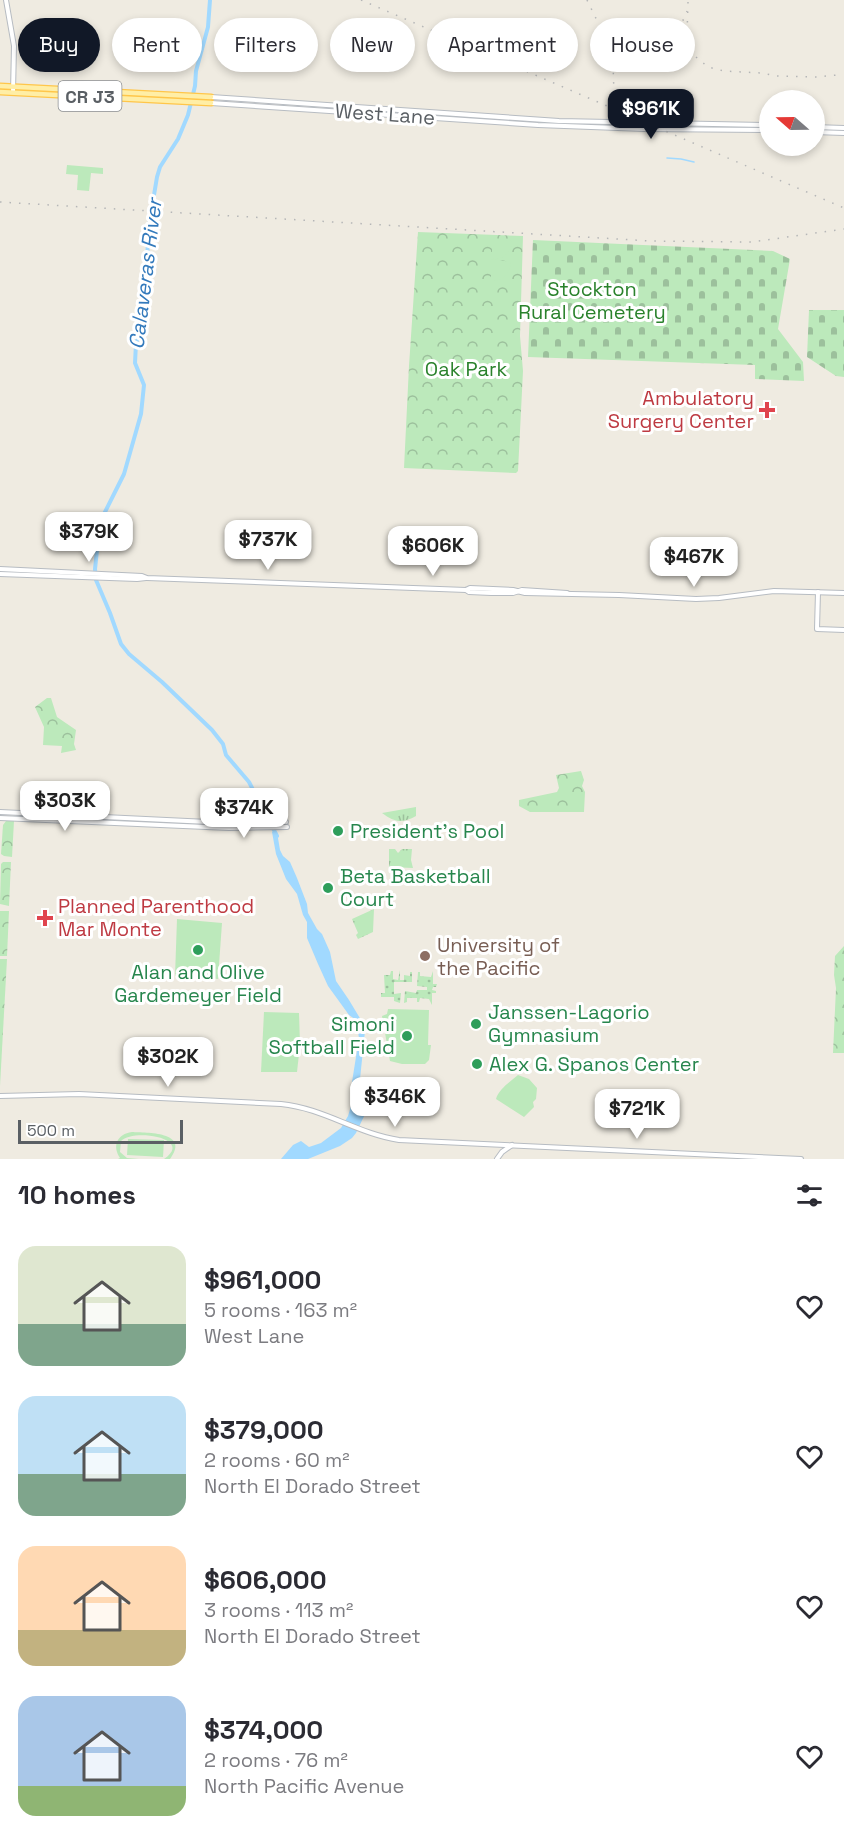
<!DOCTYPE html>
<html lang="en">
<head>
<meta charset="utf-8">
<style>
  :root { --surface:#fff; --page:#f2f2f3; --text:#2b2b33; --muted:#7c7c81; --accent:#111827 }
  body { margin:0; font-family:"Space Grotesk",sans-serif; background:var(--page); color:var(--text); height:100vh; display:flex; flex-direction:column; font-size:22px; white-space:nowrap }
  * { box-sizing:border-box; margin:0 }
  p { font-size:20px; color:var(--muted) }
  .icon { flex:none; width:33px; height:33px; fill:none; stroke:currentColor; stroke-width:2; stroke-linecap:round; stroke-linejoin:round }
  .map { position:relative; height:1159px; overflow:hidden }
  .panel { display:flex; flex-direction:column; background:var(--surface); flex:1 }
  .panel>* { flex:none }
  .banner { position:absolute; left:18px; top:18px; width:808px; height:54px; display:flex; gap:12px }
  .needle { width:39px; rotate:290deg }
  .buttons { position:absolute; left:759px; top:90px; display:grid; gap:12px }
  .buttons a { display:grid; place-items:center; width:66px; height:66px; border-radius:50%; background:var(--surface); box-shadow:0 3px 9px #0003; font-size:30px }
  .scale { position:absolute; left:18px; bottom:15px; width:165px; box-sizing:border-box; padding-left:6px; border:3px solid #5a5f64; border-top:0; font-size:16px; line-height:21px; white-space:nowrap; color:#5a5f64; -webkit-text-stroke:4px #fff; paint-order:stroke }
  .price { position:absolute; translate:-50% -51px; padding:0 14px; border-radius:12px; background:#fff; color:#222; font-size:20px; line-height:39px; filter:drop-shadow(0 2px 3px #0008) }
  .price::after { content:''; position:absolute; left:50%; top:36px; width:18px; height:14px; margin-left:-9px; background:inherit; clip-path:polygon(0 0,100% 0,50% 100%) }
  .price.selected { background:var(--accent); color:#fff }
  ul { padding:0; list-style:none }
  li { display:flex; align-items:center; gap:18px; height:150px; padding:0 18px }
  li span { display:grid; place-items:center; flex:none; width:168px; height:120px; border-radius:18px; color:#555 }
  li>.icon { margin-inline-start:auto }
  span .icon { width:72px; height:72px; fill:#fffc; stroke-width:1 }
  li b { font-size:26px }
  h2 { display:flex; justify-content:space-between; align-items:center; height:72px; padding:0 18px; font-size:26px }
  .pill { padding:0 21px; border-radius:27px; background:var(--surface); box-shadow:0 3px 9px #0003; font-size:21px; line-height:54px }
  .pill.selected { background:var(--accent); color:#fff }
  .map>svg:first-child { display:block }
  .grass { fill:url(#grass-tufts) }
  .forest { fill:url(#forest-crowns) }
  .cemetery { fill:url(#cemetery-stones) }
  .garden { fill:url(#garden-dots) }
  .pitch { fill:#bce9bb }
  .water { fill:#a1d9ff }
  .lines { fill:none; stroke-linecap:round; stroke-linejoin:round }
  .stream { stroke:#a1d9ff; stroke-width:1.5 }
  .river { stroke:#a1d9ff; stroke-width:4 }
  .secondary-casing { stroke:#b7bcc2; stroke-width:6 }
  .primary-casing { stroke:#ffc64a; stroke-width:7 }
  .secondary { stroke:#fff; stroke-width:4 }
  .primary { stroke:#ffeea6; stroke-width:4.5 }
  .rail { stroke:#b5b6b7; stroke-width:1.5; stroke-dasharray:1.5 8; stroke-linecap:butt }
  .health-dot { fill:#e0444e; stroke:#fff; stroke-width:2 }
  .leisure-dot { fill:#2e9e5b; stroke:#fff; stroke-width:2 }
  .education-dot { fill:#8d6e63; stroke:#fff; stroke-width:2 }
  .labels { text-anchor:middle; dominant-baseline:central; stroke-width:6; stroke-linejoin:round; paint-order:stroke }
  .shield { fill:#fff; stroke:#8c8f92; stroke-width:1.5 }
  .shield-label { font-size:18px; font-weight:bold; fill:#5a5f64 }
  .street-label { font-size:20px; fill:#5a5f64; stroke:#fff }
  .park-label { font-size:20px; fill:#2a822c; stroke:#fff }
  .health-label { font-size:20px; fill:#be3a42; stroke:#fff; text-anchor:end }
  .leisure-label { font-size:20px; fill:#27864d; stroke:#fff; text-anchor:start }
  .education-label { font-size:20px; fill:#785e54; stroke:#fff; text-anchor:start }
  .water-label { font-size:21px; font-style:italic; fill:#337abc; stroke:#fff }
</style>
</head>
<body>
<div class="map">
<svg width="844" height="1159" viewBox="0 0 844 1159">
  <defs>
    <pattern id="grass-tufts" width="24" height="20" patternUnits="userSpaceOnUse" patternTransform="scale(1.5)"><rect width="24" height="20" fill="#bce9bb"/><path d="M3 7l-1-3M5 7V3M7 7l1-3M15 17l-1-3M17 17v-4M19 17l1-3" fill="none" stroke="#9cc09c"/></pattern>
    <pattern id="forest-crowns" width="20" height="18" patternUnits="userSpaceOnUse" patternTransform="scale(1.5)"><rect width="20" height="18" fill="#bce9bb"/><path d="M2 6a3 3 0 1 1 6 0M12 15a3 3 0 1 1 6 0" fill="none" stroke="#9cc09c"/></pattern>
    <pattern id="cemetery-stones" width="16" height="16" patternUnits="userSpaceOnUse" patternTransform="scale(1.5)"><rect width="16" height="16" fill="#bce9bb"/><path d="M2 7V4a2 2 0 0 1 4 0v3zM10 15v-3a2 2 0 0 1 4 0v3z" fill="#9cc09c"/></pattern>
    <pattern id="garden-dots" width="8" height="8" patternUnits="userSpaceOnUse" patternTransform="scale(1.5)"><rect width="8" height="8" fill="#bce9bb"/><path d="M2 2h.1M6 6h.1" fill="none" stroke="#9cc09c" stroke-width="1.8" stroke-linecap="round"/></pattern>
  </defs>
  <rect width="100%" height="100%" fill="#efebe1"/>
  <g class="grass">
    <path d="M416 807V816C402 824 394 822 382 813Z"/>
    <polygon points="389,849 395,849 398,853 402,849 412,849 411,860 413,868 389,867"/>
    <polygon points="374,909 373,932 358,939 356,935 358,933 352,919"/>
  </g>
  <g class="forest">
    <polygon points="418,232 523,236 520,336 523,371 518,471 516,473 404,468 409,366"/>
    <polygon points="47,698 51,698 57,717 76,730 74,744 76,750 61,753 62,746 43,745 44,727 35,707"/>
    <polygon points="581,771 584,780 582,786 585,792 584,812 530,812 519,806 519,800 557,792 559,788 556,775"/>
    <polygon points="6,821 14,821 12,857 4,856 1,854 3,825"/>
    <polygon points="3,862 11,862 9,906 0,904 1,864"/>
    <polygon points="0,911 9,911 7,956 0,956"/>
    <polygon points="844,946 844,1053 833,1053 836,988 834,975 835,956"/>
    <polygon points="0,959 7,959 0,1086"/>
  </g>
  <g class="cemetery">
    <polygon points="533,240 773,251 790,259 778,329 803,362 804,381 755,379 755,365 528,357"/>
    <polygon points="809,310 844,310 844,377 836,376 807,357"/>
  </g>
  <g class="garden">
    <polygon points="400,970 400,980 404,980 404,975 410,976 410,972 412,972 412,982 394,982 394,994 401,993 400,1003 394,1001 394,997 381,997 381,993 385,993 384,975 390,975 391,971 393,971 393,979 398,980"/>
    <polygon points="433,971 433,984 437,984 436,987 433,987 432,990 436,991 436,993 432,993 432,1005 429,999 420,998 419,1002 417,1002 417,998 407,998 407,1002 404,1003 405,991 416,993 417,990 427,990 427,987 417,986 418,972 420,972 420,976 431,977"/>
  </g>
  <g class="pitch">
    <polygon points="67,165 103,168 103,174 91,173 89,191 77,190 78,175 66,174"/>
    <path d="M492 238 512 241C511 253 504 260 492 258Z"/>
    <path d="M491 259 511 262C510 273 503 282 491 281Z"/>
    <polygon points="177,919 222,923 218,979 175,976"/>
    <polygon points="388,1009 429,1010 428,1045 431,1045 429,1060 425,1064 402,1064 390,1061 382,1016 387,1014"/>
    <polygon points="264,1012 299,1013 300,1045 297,1072 261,1072"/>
    <path d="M518 1075 529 1079 537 1088 536 1099 533 1102 534 1107 524 1117 496 1099C499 1089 510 1082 518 1075Z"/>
    <path d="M132 1132C146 1133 191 1131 170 1159H164C195 1138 133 1128 121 1141L120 1152 127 1158 139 1159H118L120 1158C112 1146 117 1134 132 1132Z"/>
    <polygon points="128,1139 164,1140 163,1157 127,1155"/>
  </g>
  <polygon class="water" points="272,832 277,832 280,850 283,856 290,862 297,878 307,904 308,913 317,929 322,934 330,952 336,981 349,1000 364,1025 365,1031 360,1079 366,1102 366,1112 356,1133 352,1138 340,1146 308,1159 281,1159 293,1145 301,1141 309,1147 321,1143 341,1128 348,1116 351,1106 352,1082 359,1038 356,1020 349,1015 328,986 318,964 307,938 307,922 303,915 297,894 286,879 276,854"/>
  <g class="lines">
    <polyline class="stream" points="667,158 681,159 694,162"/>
    <polyline class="river" points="210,0 208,27 196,71 195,86 188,115 178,139 160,167 157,177 150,219 141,332 136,343 135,363 144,385 141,414 124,474 100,522 95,569 96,580 110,613 121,644 129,654 162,682 212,730 223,744 226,755 249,782 277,836"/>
    <g class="secondary-casing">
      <g id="secondary">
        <polyline points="6,0 14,46 13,92"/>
        <polyline points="211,97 559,121 770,125"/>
        <polyline points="211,103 538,125 644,129 770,130"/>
        <polyline points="814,127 844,128"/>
        <polyline points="814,132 844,133"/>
        <polyline points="0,569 142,576 147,578 466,590 470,588 513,590 525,593 619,595 696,599 719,598 774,591 844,593"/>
        <polyline points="0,574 137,579 146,578"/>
        <polyline points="466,590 469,592 491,593 513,593 522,590 567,593"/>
        <polyline points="818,592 817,629 844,630"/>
        <polyline points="0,812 229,823 286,822"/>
        <polyline points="0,818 229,828 287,827"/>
        <path d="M0 1096 79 1094 281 1104C323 1108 358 1134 399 1140L801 1159"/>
        <polyline points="497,1159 502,1152 512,1145"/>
      </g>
    </g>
    <g class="primary-casing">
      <g id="primary">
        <polyline points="0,86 211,97"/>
        <polyline points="0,92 211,103"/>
      </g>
    </g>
    <use href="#secondary" class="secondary"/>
    <use href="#primary" class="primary"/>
    <g class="rail">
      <polyline points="361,0 844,208"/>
      <polyline points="587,0 606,39 612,70"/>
      <polyline points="688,2 687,35 689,44 696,57 708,67 724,71 762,73 777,76 817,77 837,75"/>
      <path d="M634 115C624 107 617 97 614 85 610 66 621 46 639 40 661 33 677 40 687 11"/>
      <polyline points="0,202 651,241 752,242 844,229"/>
    </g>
  </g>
  <g class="health-dot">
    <path d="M764 401h6v6h6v6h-6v6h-6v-6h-6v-6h6z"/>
    <path d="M42 909h6v6h6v6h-6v6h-6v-6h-6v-6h6z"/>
  </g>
  <g class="leisure-dot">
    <circle cx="338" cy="831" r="6"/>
    <circle cx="328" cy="888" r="6"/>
    <circle cx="198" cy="950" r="6"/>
    <circle cx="476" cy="1024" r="6"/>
    <circle cx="407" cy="1036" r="6"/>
    <circle cx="477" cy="1064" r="6"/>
  </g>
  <circle class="education-dot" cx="425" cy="956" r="6"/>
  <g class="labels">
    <rect class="shield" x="58.5" y="81" width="63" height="30" rx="4.5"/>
    <g class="shield-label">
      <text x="90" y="96">CR J3</text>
    </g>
    <g class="street-label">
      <text transform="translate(385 114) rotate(4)">West Lane</text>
    </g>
    <g class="park-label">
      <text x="592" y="289">Stockton<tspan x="592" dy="23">Rural Cemetery</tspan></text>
      <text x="466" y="369">Oak Park</text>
    </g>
    <g class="health-label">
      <text x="754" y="398">Ambulatory<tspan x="754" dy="23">Surgery Center</tspan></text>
      <text x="58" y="906" text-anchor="start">Planned Parenthood<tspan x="58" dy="23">Mar Monte</tspan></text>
    </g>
    <g class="leisure-label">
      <text x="350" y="831">President's Pool</text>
      <text x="340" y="876">Beta Basketball<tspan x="340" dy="23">Court</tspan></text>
      <text x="198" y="972" text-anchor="middle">Alan and Olive<tspan x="198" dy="23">Gardemeyer Field</tspan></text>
      <text x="488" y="1012">Janssen-Lagorio<tspan x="488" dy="23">Gymnasium</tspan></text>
      <text x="395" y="1024" text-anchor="end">Simoni<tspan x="395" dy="23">Softball Field</tspan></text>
      <text x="489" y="1064">Alex G. Spanos Center</text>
    </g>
    <g class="education-label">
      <text x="437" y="945">University of<tspan x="437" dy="23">the Pacific</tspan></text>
    </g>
    <g class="water-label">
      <text transform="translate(145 274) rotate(-83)">Calaveras River</text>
    </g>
  </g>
</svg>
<div class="buttons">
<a><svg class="needle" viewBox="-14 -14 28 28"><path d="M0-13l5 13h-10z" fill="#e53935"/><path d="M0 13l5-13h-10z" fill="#7c7c81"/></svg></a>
</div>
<div class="scale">500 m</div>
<b class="price selected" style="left:651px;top:140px">$961K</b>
<b class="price" style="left:89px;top:563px">$379K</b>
<b class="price" style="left:268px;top:571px">$737K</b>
<b class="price" style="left:433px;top:577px">$606K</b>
<b class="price" style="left:694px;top:588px">$467K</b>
<b class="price" style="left:65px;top:832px">$303K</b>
<b class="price" style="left:244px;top:839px">$374K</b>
<b class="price" style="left:168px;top:1088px">$302K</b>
<b class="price" style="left:395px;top:1128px">$346K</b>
<b class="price" style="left:637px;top:1140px">$721K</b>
<div class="banner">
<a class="pill selected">Buy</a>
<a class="pill">Rent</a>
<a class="pill">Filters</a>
<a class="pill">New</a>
<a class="pill">Apartment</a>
<a class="pill">House</a>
</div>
</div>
<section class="panel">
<h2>10 homes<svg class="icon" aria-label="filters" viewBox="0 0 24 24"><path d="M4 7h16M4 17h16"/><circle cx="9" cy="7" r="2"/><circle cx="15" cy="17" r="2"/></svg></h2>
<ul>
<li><span style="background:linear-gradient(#dfe7d0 65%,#7fa58c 0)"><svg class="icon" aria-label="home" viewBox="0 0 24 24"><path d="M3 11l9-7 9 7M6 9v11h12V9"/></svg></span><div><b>$961,000</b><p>5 rooms · 163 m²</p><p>West Lane</p></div><svg class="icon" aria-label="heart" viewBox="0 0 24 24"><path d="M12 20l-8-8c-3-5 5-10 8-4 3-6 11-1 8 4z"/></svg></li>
<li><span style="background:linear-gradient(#bfe0f5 65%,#7fa58c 0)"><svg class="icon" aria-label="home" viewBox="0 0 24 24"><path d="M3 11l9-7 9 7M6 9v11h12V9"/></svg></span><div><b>$379,000</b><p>2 rooms · 60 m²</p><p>North El Dorado Street</p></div><svg class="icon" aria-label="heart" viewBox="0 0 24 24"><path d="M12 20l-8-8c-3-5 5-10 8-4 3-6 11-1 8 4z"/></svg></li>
<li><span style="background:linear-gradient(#ffd9b3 70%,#c2b280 0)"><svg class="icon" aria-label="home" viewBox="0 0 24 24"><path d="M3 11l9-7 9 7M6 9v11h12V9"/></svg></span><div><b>$606,000</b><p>3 rooms · 113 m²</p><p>North El Dorado Street</p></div><svg class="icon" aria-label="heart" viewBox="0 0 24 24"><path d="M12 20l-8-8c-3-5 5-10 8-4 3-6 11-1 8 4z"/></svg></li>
<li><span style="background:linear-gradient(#a9c7e8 75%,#8fb573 0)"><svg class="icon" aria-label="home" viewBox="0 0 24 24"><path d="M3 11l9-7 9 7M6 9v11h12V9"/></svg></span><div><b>$374,000</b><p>2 rooms · 76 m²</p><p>North Pacific Avenue</p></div><svg class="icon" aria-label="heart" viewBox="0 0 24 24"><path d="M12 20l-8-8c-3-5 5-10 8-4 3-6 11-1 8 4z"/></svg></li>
</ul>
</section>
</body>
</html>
